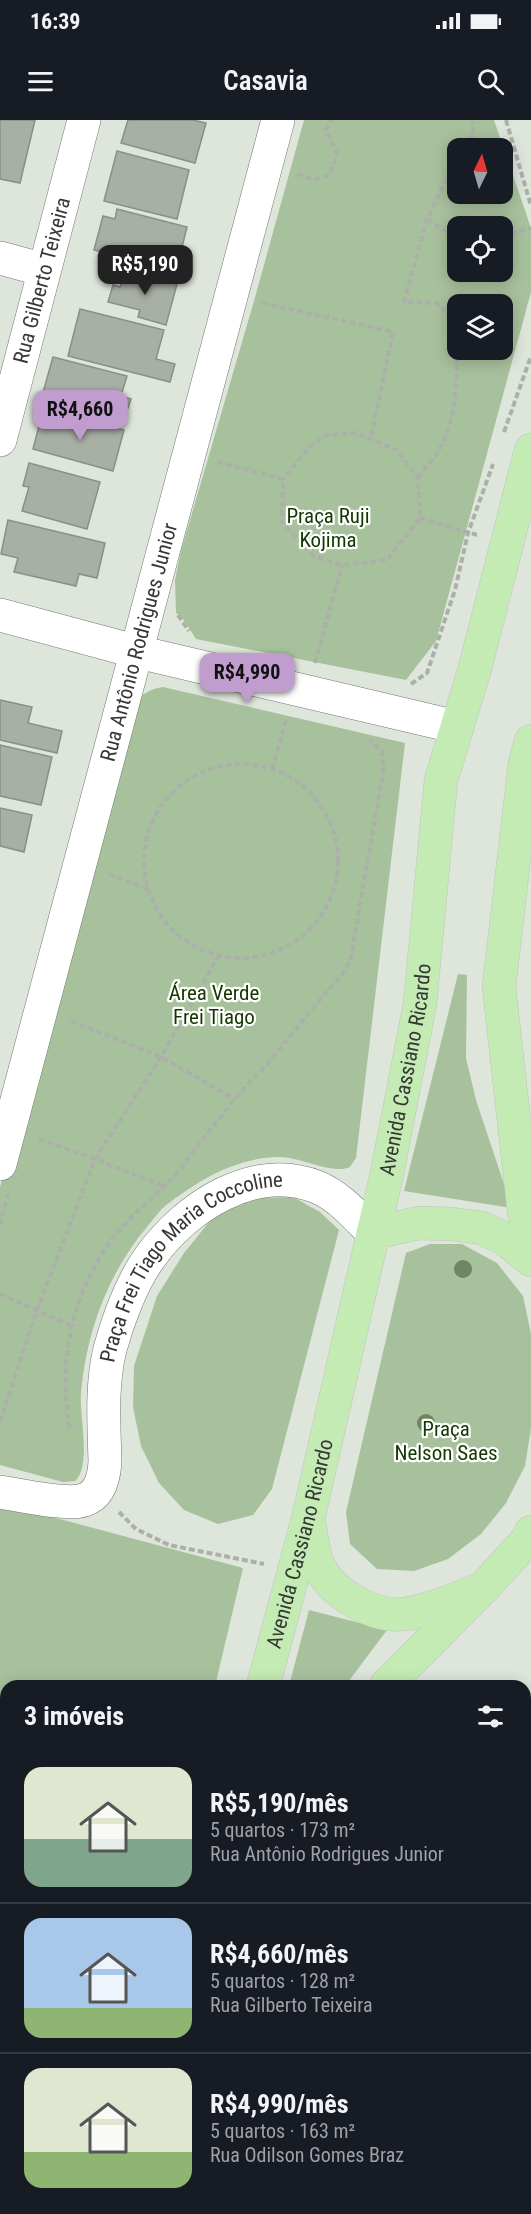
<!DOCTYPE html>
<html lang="pt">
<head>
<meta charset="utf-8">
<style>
  :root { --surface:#171b24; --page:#20242c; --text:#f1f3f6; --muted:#9ea1a6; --line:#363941; --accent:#c09ccf }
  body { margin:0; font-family:"Roboto Condensed",sans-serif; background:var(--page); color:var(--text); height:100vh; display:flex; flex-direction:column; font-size:22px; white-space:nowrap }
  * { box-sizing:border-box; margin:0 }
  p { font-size:20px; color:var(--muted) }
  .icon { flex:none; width:33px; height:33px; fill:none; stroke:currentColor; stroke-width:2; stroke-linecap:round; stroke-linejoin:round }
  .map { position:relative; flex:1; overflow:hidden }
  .sheet { position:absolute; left:0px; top:1560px; width:531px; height:534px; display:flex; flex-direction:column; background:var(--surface); border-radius:18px 18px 0 0; box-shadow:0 3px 15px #0003 }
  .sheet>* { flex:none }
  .needle { width:39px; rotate:5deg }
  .tools { position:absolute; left:447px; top:18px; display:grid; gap:12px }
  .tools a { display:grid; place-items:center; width:66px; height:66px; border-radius:12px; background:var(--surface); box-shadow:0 3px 15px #0003; font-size:30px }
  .price { position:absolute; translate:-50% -51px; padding:0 14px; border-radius:12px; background:var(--accent); color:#111; font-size:20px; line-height:39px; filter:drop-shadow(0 2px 3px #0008) }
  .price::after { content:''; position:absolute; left:50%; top:36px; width:18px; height:14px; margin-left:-9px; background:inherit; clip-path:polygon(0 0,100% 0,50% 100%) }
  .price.active { background:#222; color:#fff }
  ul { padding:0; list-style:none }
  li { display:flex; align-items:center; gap:18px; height:150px; padding:0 24px }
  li+li { border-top:2px solid var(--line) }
  li span { display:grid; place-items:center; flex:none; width:168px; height:120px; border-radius:18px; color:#555 }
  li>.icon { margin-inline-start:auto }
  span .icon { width:72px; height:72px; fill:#fffc; stroke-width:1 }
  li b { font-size:26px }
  h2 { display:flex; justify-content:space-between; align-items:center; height:72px; padding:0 24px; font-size:26px }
  .status { display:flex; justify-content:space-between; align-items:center; height:42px; padding:0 30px; background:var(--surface); direction:ltr }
  .status svg { height:16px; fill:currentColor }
  header { display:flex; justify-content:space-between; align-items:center; height:78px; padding:0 24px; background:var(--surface); font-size:27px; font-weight:600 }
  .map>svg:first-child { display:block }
  .green { fill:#a8c19d; fill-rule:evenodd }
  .building { fill:#a8afa5; stroke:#899087; stroke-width:1.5 }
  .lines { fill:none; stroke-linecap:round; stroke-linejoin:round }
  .street-casing { stroke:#727970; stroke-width:34 }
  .primary-casing { stroke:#c2c3c2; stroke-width:34 }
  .path { stroke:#abb1a9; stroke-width:4; stroke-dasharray:6 3; stroke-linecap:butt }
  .street { stroke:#fff; stroke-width:33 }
  .primary { stroke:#c5ebb4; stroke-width:33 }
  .tree { fill:#6f8563 }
  .labels { text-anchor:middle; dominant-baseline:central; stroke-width:4.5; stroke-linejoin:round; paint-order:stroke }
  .street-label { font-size:21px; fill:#353834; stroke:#fff }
  .park-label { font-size:21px; fill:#153700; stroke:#fff }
</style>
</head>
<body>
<div class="status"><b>16:39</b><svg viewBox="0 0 49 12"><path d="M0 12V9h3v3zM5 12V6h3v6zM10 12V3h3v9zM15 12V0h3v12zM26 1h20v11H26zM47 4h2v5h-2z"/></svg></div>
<header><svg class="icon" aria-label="menu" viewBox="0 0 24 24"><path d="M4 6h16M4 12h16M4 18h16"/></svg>Casavia<svg class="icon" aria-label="search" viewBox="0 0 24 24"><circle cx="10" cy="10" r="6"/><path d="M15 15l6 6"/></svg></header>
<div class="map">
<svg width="531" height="2094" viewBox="0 0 531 2094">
  <rect width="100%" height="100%" fill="#dee5db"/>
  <g class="green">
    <path d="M304 0H494L531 108V172L436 521 406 560 196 519 181 496 176 493 175 460 181 431 254 181ZM502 28V74H458V28ZM502 106V152H458V106ZM458 184H502V230H458Z"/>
    <path d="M163 567 405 623 356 1038 350 1047C333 1055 301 1037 279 1037 258 1037 233 1044 214 1054 197 1063 180 1074 165 1086 158 1092 153 1100 147 1107 108 1153 86 1213 81 1273 79 1295 92 1346 75 1361L63 1362 0 1345V1067L130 589C138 577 148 569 163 567Z"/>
    <polygon points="458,854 467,855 466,938 476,980 512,1088 404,1071"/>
    <polygon points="293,1077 320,1092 339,1110 272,1369 253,1395 218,1404 184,1390 159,1363 141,1326 133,1287 134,1246 157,1176 184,1133 214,1096 252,1078"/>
    <polygon points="430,1124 462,1124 497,1143 523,1176 531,1214 531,1308 525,1346 506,1383 481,1414 448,1439 414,1451 377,1449 350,1424 346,1392 406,1133"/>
    <polygon points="0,1383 243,1448 215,1566 6,1566 6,2088 85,2088 83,2094 0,2094"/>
    <polygon points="309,1490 387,1510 345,1566 289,1566"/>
  </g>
  <g class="building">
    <polygon points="0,0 35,0 20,63 0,59"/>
    <polygon points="128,0 193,0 206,3 195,43 121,23"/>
    <polygon points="117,31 189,50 177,99 104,81"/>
    <polygon points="117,89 187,107 180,135 172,133 168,148 94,130 103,96 115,99"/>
    <polygon points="125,150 177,164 166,205 138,197 140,190 108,182 113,165 120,167"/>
    <polygon points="80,189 164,210 156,239 175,244 170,262 68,236"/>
    <polygon points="53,237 127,256 121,276 131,279 128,288 122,289 118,304 40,283"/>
    <polygon points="55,292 124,310 113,351 33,329 40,302 51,305"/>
    <polygon points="29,343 100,362 87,409 22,391 29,367 23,366"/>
    <polygon points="8,400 105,423 97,458 79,454 76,466 14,452 18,438 1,434"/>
    <polygon points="0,580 32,587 28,603 62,611 57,633 0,620"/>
    <polygon points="0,625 52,637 41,685 0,676"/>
    <polygon points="0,688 32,695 24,732 0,726"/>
    <polygon points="525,1648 531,1650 531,1718 525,1716"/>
    <polygon points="531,2007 531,2086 525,2085 525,2030"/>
    <polygon points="340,2088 446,2088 460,2092 460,2094 344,2094"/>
  </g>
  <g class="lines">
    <g class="street-casing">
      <g id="street">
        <polyline points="0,138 44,150"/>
        <path id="s1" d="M0 320 84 0"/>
        <polyline points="0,495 138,532 457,607"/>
        <path id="s2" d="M0 1044 278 0"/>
        <path id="s3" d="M0 1372C20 1375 66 1386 84 1380 100 1375 104 1357 105 1342 104 1304 101 1266 110 1229 118 1200 132 1162 150 1137 186 1087 254 1042 317 1067 339 1076 357 1097 373 1113"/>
        <polyline points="187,2088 189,2094"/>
      </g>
    </g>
    <g class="primary-casing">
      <g id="primary">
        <polyline points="531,621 525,643 499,867 524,1091 531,1119"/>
        <polyline points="373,1113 419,1103 452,1104 482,1108 505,1119 531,1140"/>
        <path d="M309 1404C312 1417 313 1433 318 1444 331 1473 373 1498 405 1494 432 1490 458 1478 483 1468"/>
        <path id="s4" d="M263 1566 308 1399 387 1053 420 884 441 660 475 548 531 330"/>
        <polyline points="386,1566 483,1468 529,1418 531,1412"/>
        <polyline points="120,2094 122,2088"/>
        <polyline points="167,2094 169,2088"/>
      </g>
    </g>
    <g class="path">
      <polyline points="506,0 531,86"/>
      <path d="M464 28C473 18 475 14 472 0"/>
      <path d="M297 54C324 65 331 58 337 32L326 10 331 0"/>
      <polyline points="427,99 450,114 458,115"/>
      <polyline points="502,116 531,108"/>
      <polyline points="262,183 393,212 371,318"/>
      <polyline points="504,312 531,236"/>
      <polyline points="217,342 283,359 282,402 314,436 342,445 387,440 420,398 418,358 397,330 356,313 327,315 310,326 283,359"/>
      <path d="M418 358C424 349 432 341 438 332 460 296 457 244 456 203L437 183 404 182 427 99 458 36"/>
      <polyline points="420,398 477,415"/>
      <polyline points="178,495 189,511"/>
      <polyline points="315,543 342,445"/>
      <polyline points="411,564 427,553 455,470 468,413 493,344"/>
      <circle cx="241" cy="741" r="97"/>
      <polyline points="272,649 286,600"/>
      <polyline points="109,754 147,769"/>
      <polyline points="71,901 161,937 235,979"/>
      <polyline points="39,1019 95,1039 166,1067"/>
      <polyline points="0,1105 8,1074"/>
      <polyline points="0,1174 72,1206"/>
      <polyline points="0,1302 37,1190 95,1039 161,937 218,837"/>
      <path d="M70 1308C56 1239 75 1161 122 1107 140 1086 163 1071 180 1049 199 1024 219 998 239 974 250 961 263 950 273 937 296 909 317 882 341 856L350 841 384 648 382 631 370 620"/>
      <polyline points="119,1392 136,1409 169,1425 264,1444"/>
    </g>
    <use href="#street" class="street"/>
    <use href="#primary" class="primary"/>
  </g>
  <g class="tree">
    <circle cx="463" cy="1149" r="9"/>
    <circle cx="426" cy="1303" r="9"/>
  </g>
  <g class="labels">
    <g class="street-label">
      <text stroke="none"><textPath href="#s1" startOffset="165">Rua Gilberto Teixeira</textPath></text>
      <text stroke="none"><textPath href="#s2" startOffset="540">Rua Antônio Rodrigues Junior</textPath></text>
      <text stroke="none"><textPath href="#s4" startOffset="633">Avenida Cassiano Ricardo</textPath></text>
      <text stroke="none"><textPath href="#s3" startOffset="368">Praça Frei Tiago Maria Coccoline</textPath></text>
      <text stroke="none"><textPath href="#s4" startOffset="147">Avenida Cassiano Ricardo</textPath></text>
    </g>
    <g class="park-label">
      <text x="328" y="396">Praça Ruji<tspan x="328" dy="24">Kojima</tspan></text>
      <text x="214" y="873">Área Verde<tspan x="214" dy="24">Frei Tiago</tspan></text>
      <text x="446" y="1309">Praça<tspan x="446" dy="24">Nelson Saes</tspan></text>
    </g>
  </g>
</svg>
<div class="tools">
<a><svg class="needle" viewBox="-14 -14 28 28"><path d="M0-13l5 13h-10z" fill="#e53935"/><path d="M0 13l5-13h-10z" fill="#9ea1a6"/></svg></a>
<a><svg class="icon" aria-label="locate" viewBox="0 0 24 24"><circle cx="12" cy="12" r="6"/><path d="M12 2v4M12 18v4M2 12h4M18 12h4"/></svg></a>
<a><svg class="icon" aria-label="layers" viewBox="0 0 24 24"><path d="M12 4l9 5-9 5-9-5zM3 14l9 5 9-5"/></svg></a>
</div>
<b class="price active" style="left:145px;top:176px">R$5,190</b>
<b class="price" style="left:80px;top:321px">R$4,660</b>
<b class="price" style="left:247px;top:584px">R$4,990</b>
<section class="sheet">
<h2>3 imóveis<svg class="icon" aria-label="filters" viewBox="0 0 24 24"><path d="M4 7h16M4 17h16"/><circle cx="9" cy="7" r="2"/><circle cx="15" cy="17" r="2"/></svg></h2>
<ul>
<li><span style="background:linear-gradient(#dfe7d0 60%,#7fa58c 0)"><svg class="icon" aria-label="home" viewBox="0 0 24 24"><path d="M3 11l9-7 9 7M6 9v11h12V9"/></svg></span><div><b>R$5,190/mês</b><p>5 quartos · 173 m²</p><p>Rua Antônio Rodrigues Junior</p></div></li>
<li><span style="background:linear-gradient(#a9c7e8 75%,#8fb573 0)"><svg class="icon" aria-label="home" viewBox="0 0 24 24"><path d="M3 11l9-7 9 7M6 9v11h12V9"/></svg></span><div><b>R$4,660/mês</b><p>5 quartos · 128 m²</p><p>Rua Gilberto Teixeira</p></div></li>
<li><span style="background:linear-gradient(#dfe7d0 70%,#8fb573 0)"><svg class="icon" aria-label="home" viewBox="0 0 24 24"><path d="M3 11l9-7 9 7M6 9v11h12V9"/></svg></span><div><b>R$4,990/mês</b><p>5 quartos · 163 m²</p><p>Rua Odilson Gomes Braz</p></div></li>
</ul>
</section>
</div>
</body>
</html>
